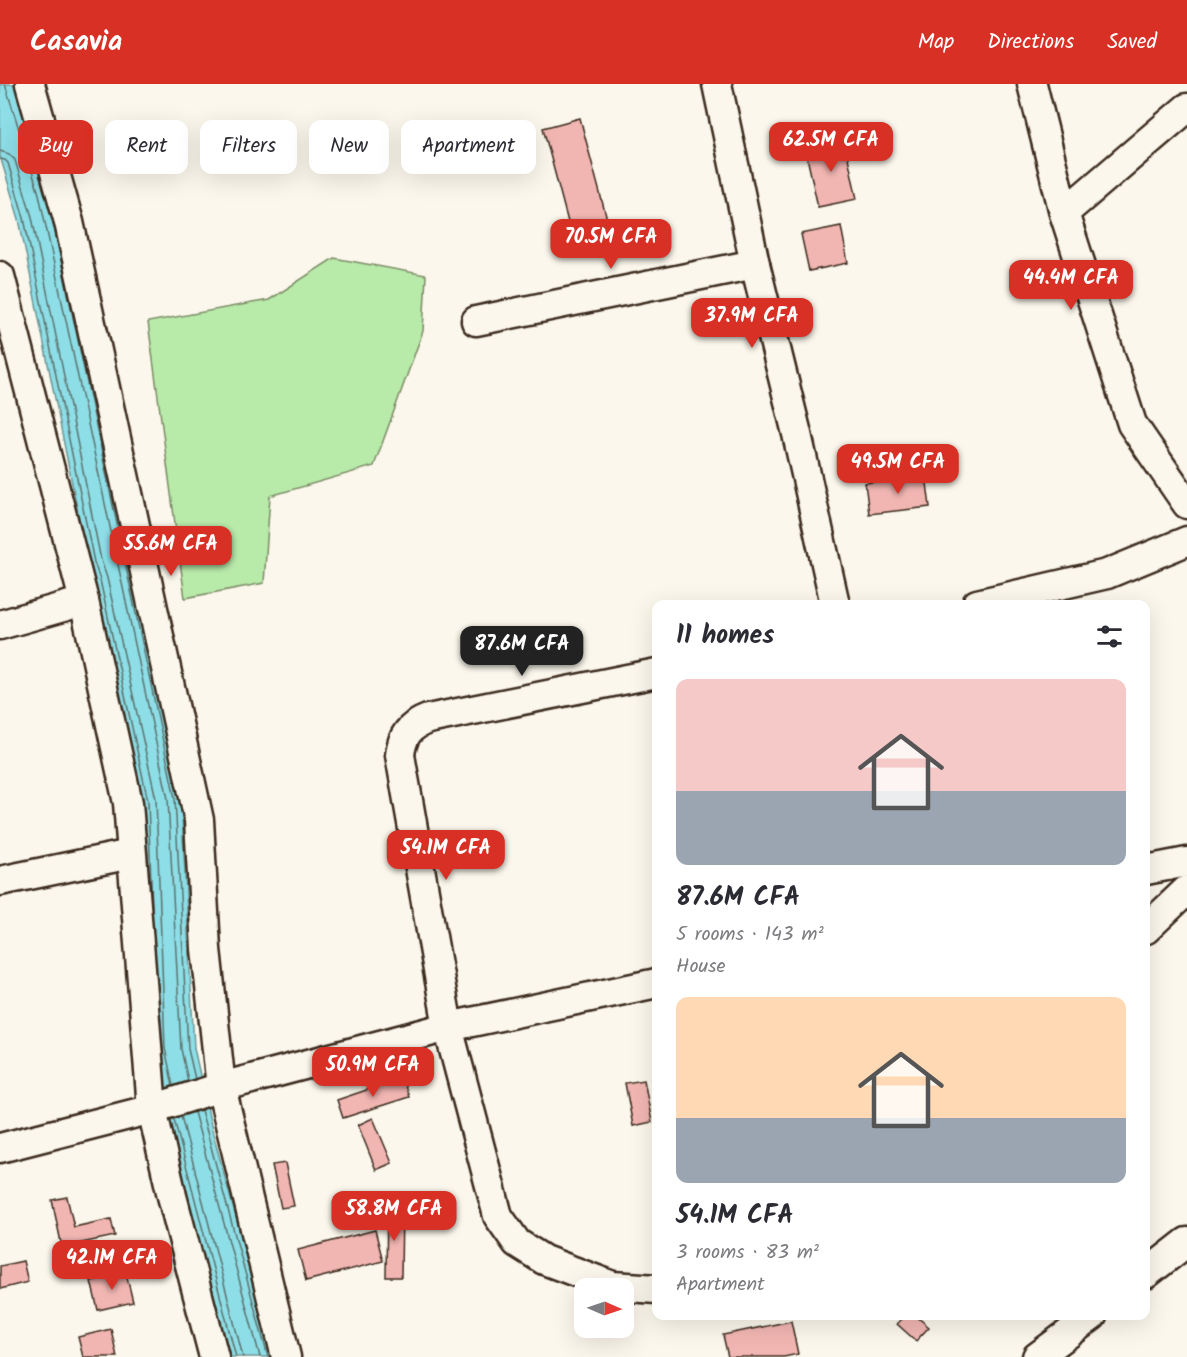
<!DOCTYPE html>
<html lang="en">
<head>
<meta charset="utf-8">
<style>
  :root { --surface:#fff; --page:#f7f7f7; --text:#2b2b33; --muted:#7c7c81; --accent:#d93025 }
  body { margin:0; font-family:Kalam,sans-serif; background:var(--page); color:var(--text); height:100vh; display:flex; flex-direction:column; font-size:22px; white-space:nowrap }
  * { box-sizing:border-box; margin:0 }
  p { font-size:20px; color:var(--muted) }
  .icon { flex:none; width:33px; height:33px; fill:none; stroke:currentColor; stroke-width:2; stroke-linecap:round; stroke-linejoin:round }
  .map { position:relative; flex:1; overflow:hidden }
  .details { position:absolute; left:652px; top:516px; width:498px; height:720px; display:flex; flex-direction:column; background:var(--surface); border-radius:12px; box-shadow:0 6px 24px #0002 }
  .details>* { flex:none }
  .guide { position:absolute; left:18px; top:36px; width:544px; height:54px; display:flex; gap:12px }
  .needle { width:39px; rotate:92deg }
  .buttons { position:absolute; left:574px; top:1194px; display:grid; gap:12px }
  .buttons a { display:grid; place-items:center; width:60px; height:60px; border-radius:12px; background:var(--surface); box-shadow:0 6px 24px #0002; font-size:30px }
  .price { position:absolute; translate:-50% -51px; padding:0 14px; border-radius:12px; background:var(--accent); color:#fff; font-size:20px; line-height:39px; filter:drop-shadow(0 2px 3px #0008) }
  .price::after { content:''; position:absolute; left:50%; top:36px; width:18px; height:14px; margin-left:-9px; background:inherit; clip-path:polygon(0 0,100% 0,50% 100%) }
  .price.selected { background:#222; color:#fff }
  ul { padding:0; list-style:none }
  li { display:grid; align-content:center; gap:12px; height:318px; padding:0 24px }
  li span { display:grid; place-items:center; height:186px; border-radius:12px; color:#555 }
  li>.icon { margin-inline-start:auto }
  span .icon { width:108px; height:108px; fill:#fffc; stroke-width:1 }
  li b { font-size:26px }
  h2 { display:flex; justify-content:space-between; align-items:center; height:72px; padding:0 24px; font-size:26px }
  .pill { padding:0 21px; border-radius:12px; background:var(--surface); box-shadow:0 6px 24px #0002; font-size:21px; line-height:54px }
  .pill.selected { background:var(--accent); color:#fff }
  header { display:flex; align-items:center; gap:36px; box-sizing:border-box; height:84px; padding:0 30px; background:var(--accent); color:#fff }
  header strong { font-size:28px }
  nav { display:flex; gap:33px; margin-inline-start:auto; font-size:21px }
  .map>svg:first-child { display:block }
  .green { fill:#b8eaaa; stroke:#7a8a64; stroke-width:1.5 }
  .water { fill:#8ddee7; stroke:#6c9697; stroke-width:1.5 }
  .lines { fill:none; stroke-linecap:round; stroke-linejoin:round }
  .shore { stroke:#5c726e; stroke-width:1.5 }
  .building { fill:#f1b6b2; stroke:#3b2a1e; stroke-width:1.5 }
  .minor-casing { stroke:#3b2a1e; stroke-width:33 }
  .minor { stroke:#fbf7ec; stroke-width:28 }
</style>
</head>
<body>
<header>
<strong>Casavia</strong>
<nav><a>Map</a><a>Directions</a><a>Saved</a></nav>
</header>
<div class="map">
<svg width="1187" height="1273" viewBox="0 0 1187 1273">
  <rect width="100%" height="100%" fill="#fbf7ec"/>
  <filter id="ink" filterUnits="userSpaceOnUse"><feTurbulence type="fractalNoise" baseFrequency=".0167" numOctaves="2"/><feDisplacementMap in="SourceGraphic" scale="12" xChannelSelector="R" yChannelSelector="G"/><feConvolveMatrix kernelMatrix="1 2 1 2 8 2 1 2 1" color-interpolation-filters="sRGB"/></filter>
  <g filter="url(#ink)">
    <polygon class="green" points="334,174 426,191 423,247 374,382 270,412 264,499 185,514 148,238 269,216"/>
    <polygon class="water" points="0,0 18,0 52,106 181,714 194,964 212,1046 274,1273 230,1273 157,996 142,718 94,497 88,479 19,135 0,72"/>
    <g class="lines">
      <g class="shore">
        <polyline points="5,0 39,110 168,715 181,965 188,997"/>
        <polyline points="0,67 9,70 15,76 32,133 101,476 107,494 156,715 165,964 173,1002"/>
        <polyline points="0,75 5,76 8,79 24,134 94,478 100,496 148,717 152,824"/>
        <polyline points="52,134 175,714 188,965 195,995"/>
        <polyline points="201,1026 268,1273"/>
        <polyline points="194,1028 260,1273"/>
        <polyline points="181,1032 243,1273"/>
        <polyline points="174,1035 236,1273"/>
      </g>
    </g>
    <g class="building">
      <polygon points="580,34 610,147 573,157 543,44"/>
      <polygon points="844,55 857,115 818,123 805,64"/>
      <polygon points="841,142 848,179 809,187 801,150"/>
      <polygon points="926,391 930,423 869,430 865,399"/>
      <polygon points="402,994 409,1013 343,1034 337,1016"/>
      <polygon points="644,996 652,1038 633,1042 625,999"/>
      <polygon points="373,1034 392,1079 376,1086 358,1041"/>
      <polygon points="285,1079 294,1122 281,1124 272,1081"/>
      <polygon points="67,1113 74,1143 111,1135 115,1152 62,1163 52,1116"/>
      <polygon points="387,1122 402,1122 401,1193 386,1193"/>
      <polygon points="375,1146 383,1177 306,1197 298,1166"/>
      <polygon points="23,1177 28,1198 0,1205 0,1182"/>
      <polygon points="126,1189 133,1218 98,1226 91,1197"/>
      <polygon points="905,1232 916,1232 929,1243 916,1257 897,1240"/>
      <polygon points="791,1237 798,1270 784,1273 728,1273 723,1251"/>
      <polygon points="111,1245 117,1273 83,1273 78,1253"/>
    </g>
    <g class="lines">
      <g class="minor-casing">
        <g id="minor">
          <polyline points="30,0 69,138 199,736 206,865 221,1003 286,1273"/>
          <polyline points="717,0 755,180 797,350 835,520"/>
          <polyline points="1032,0 1064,129 1132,340 1187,420"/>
          <polyline points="1064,129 1187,24"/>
          <polyline points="0,192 84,517 128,719 152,1025 172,1112 214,1273"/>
          <polyline points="476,237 755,180"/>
          <polyline points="977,520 1107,490 1187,457"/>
          <polyline points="0,541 84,517"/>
          <path d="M657 589 428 635C409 642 402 652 400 671L448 943 498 1132 517 1159 544 1176 613 1202 657 1205"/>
          <polyline points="1146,786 1187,778"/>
          <polyline points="0,797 131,770"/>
          <polyline points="1146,845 1187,806"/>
          <polyline points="0,1064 152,1025 221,1003 448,943 657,899"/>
          <polyline points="1146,1190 1187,1158"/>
          <polyline points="1037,1273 1092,1232"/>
        </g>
      </g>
      <use href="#minor" class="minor"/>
    </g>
  </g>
</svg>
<div class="buttons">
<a><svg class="needle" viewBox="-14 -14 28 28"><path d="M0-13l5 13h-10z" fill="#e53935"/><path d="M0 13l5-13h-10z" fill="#7c7c81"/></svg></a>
</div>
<b class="price" style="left:831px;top:89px">62.5M CFA</b>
<b class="price" style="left:611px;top:186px">70.5M CFA</b>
<b class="price" style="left:1071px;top:227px">44.4M CFA</b>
<b class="price" style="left:752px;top:265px">37.9M CFA</b>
<b class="price" style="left:898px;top:411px">49.5M CFA</b>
<b class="price" style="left:171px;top:493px">55.6M CFA</b>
<b class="price selected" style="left:522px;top:593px">87.6M CFA</b>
<b class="price" style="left:446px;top:797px">54.1M CFA</b>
<b class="price" style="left:373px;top:1014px">50.9M CFA</b>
<b class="price" style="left:394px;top:1158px">58.8M CFA</b>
<b class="price" style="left:112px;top:1207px">42.1M CFA</b>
<div class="guide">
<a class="pill selected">Buy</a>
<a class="pill">Rent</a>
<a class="pill">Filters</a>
<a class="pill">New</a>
<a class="pill">Apartment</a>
</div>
<section class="details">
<h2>11 homes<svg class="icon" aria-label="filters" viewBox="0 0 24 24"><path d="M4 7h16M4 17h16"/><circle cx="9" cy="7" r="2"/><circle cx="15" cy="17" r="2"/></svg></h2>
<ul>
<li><span style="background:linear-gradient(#f6c9c9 60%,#9aa5b1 0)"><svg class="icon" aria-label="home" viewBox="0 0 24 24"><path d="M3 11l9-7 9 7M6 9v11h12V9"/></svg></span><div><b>87.6M CFA</b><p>5 rooms · 143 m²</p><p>House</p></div></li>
<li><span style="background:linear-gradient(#ffd9b3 65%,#9aa5b1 0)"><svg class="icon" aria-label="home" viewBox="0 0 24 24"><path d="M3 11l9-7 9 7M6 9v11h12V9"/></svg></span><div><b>54.1M CFA</b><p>3 rooms · 83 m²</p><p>Apartment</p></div></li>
</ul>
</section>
</div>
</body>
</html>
